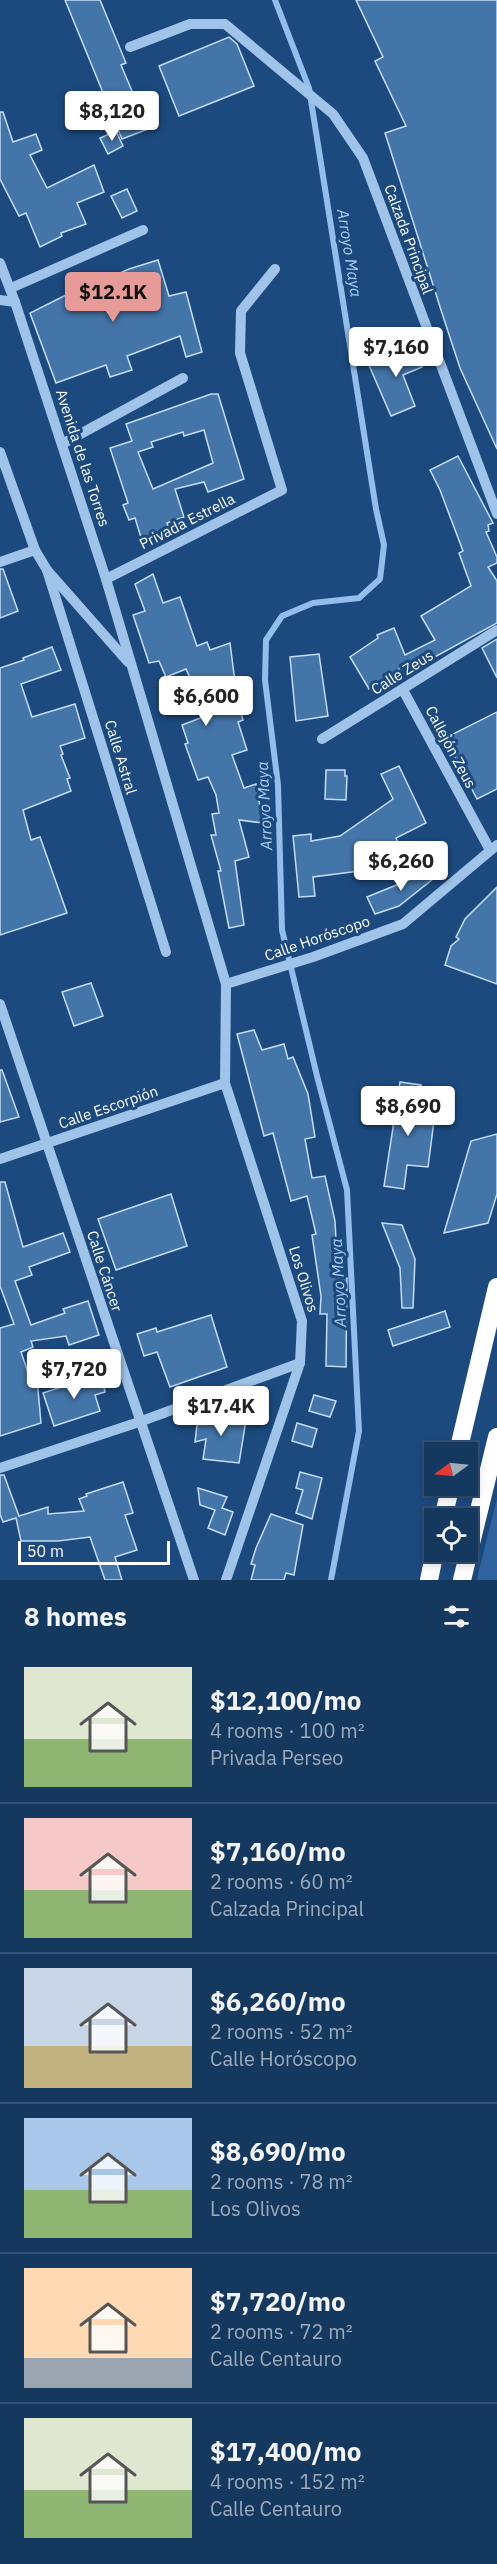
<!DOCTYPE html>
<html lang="en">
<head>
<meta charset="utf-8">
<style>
  :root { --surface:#15385f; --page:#224368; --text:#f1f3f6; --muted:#9dacbd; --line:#345274; --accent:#e69b98 }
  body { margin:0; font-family:"IBM Plex Sans",sans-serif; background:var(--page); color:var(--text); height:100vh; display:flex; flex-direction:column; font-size:22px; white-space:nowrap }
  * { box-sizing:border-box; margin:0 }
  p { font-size:20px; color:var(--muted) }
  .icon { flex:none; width:33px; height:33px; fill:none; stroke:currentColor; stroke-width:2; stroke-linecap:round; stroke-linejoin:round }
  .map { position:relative; height:1580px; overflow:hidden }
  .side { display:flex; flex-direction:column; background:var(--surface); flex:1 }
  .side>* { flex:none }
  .needle { width:39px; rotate:255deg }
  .controls { position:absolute; left:424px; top:1442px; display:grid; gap:12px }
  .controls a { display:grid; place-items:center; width:54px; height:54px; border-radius:0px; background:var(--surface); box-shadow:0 3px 9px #0003,0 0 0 2px var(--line); font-size:30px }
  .scale { position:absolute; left:18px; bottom:15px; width:152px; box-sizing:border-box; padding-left:6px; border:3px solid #fff; border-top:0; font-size:16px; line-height:21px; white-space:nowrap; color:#fff; -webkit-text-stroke:4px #1c4a7f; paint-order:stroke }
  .price { position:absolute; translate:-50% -51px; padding:0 14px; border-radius:6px; background:#fff; color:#222; font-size:20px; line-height:39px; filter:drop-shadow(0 2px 3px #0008) }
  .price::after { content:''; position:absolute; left:50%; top:36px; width:18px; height:14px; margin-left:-9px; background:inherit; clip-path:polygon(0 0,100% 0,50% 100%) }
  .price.current { background:var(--accent); color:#111 }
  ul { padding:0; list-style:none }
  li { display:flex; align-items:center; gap:18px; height:150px; padding:0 24px }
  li+li { border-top:2px solid var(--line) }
  li span { display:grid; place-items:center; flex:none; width:168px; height:120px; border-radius:0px; color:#555 }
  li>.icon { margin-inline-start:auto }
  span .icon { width:72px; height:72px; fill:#fffc; stroke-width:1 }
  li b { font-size:26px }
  h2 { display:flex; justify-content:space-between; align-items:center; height:72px; padding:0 24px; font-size:26px }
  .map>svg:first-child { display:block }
  .green { fill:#2f649e }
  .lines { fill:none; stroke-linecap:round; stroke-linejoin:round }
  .stream { stroke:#93beeb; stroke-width:6 }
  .building { fill:#4475a9; stroke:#c4dcf7; stroke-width:1.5; fill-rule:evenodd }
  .minor { stroke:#a0c3e9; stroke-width:10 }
  .highway { stroke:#fff; stroke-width:18 }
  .labels { text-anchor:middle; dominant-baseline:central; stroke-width:6; stroke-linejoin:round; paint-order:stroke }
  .street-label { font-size:15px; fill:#fff; stroke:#1c4a7f }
  .water-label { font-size:16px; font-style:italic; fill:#abcdf1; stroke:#1c4a7f }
</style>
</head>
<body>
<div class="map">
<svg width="497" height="1580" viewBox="0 0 497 1580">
  <rect width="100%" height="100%" fill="#1c4a7f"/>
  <polygon class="green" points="497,1499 497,1580 477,1580 479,1570"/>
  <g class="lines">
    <polyline class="stream" points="275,0 309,88 376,509 384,545 380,579 359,598 313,603 282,616 266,640 265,680 278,785 282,930 317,1076 347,1190 359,1431 331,1580"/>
  </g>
  <g class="building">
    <polygon points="65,0 100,0 126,63 121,65 148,129 122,139"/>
    <polygon points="356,0 497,0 497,449 460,368 441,310 385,133 406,126 375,61 383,57"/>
    <polygon points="229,37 237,44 254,86 179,116 159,66"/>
    <polygon points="0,112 3,112 13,142 36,134 42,150 30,155 47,188 94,165 104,192 77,203 86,224 61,233 62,236 40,247 26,213 19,216 0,179"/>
    <polygon points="116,131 123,146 108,154 100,138"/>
    <polygon points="127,189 137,211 122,218 111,196"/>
    <polygon points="158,260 169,296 186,292 202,352 186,357 180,336 127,356 132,370 110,377 106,365 56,383 30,313 70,293 66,279 80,273 86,290 119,278 118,274 129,269"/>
    <polygon points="414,344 422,367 403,375 415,406 391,416 368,363"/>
    <path d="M211 394H218L244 479 208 492 204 482 175 489 184 517 167 523 170 533 143 544 135 518 129 520 123 505 128 503 110 448 132 441 126 424ZM204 430 213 463 153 489 138 452 153 447 151 442 183 432 184 436Z"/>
    <polygon points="458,456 493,523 488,525 489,531 486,532 497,557 497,563 488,567 497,581 497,623 411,670 407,664 369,689 350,657 378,638 377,635 394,628 405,655 435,640 421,616 471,586 459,553 463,551 440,490 430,470"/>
    <polygon points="0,569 3,569 18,611 0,618"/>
    <polygon points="153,574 163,603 180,597 197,646 207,642 210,650 230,643 237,697 243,720 238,722 247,750 232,755 244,788 256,784 263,823 239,820 249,857 235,861 244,925 229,928 218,871 221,871 211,835 216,835 212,814 219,813 216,795 208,777 198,780 185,744 188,743 182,725 203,717 190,678 186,669 166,677 159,661 149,663 133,615 145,611 135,584"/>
    <polygon points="497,639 497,678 482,648"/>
    <polygon points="52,647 61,670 21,684 32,717 75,704 85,738 60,746 63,754 61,755 70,778 67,779 71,791 23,810 31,840 40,837 67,913 0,935 0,668 24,660 23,658"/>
    <polygon points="319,654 328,716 296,721 290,657"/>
    <polygon points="497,712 497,789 477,799 445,738"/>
    <polygon points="399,766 426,823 396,838 407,865 313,877 315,896 299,897 293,836 311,834 311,841 340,836 393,799 381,774"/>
    <polygon points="326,770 345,770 345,776 347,776 346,800 325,799"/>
    <polygon points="441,867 443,871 399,906 375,914 367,897"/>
    <polygon points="497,887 497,984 445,965 451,946 459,939 456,937 465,919"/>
    <polygon points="91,983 103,1016 74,1026 62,992"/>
    <polygon points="254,1030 262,1050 284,1044 288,1059 293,1057 308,1094 315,1137 305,1139 312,1178 325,1176 335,1221 338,1278 347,1278 346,1367 326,1366 327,1314 320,1314 321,1296 312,1235 316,1234 307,1196 291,1201 273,1133 264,1136 237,1034"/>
    <polygon points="0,1070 2,1070 19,1117 0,1122"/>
    <polygon points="400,1082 421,1085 416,1117 433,1119 434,1121 428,1167 407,1165 404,1189 384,1186"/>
    <polygon points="497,1134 497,1194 488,1223 444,1233 471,1141"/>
    <polygon points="0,1182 5,1182 23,1247 63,1233 70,1252 29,1267 32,1275 15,1281 31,1325 65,1313 63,1309 88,1301 99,1335 69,1345 66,1336 31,1341 33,1347 21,1352 31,1381 37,1379 41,1423 0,1436 0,1328 14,1324 0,1286"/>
    <polygon points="171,1194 187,1246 116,1270 98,1219"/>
    <polygon points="382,1223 402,1225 415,1259 413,1308 402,1308 400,1268"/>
    <polygon points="445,1311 450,1327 393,1346 388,1330"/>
    <polygon points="211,1315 227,1367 170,1387 157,1352 144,1356 137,1334 156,1328 157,1332"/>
    <polygon points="101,1374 105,1392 95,1395 100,1411 54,1426 43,1393"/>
    <polygon points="314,1395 336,1401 330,1417 309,1411"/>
    <polygon points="206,1414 246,1420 239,1463 203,1459 206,1439 195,1442 198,1417"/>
    <polygon points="297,1423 317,1429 312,1447 292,1441"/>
    <polygon points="300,1472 322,1478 312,1519 296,1513 303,1490 296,1488"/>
    <polygon points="0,1475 4,1475 19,1516 48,1507 48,1514 84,1511 79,1499 87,1496 86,1494 123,1482 133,1513 125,1515 137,1550 115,1557 122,1580 105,1580 90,1537 58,1541 21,1541 16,1518 3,1522 0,1514"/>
    <polygon points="198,1488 227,1497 222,1508 233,1512 225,1535 208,1528 215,1510 200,1505"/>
    <polygon points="271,1514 303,1525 294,1575 286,1573 284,1580 251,1580 255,1565 251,1564 256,1548"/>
  </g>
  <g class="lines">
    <g class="minor">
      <polyline points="130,47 190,24 225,24 333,114 363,158 497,514"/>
      <polyline points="0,263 15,302 106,579 226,984 225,1083 302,1321 300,1363 226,1580"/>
      <polyline points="11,288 143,230"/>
      <polyline points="0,300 15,302"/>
      <polyline points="62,444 183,378"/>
      <polyline points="0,452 35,550 47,570 128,662"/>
      <polyline points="0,562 35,550"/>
      <polyline points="47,570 166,952"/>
      <polyline points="106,579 282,490 240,353 241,311 275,269"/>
      <polyline points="403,690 490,850"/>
      <polyline points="322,739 497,630"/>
      <polyline points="226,984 313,957 403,924 497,845"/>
      <polyline points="0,1004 194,1580"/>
      <polyline points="0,1159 225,1083"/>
      <polyline points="0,1468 139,1422 300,1363"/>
    </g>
    <g class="highway">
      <polyline points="458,1452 497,1287"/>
      <polyline points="443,1518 451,1485"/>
      <polyline points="429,1580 435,1551"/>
      <polyline points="462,1580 497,1437"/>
    </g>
  </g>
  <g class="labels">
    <g class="street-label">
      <text transform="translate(409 239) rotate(70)">Calzada Principal</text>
      <text transform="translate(83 458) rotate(72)">Avenida de las Torres</text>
      <text transform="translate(187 521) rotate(-27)">Privada Estrella</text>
      <text transform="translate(402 672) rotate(-32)">Calle Zeus</text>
      <text transform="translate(451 747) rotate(62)">Callejón Zeus</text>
      <text transform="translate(121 757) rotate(73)">Calle Astral</text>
      <text transform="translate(317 938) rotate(-19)">Calle Horóscopo</text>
      <text transform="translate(108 1107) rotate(-19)">Calle Escorpión</text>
      <text transform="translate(105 1271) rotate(72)">Calle Cáncer</text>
      <text transform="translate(304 1279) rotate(73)">Los Olivos</text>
    </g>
    <g class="water-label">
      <text transform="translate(350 253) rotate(81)">Arroyo Maya</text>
      <text transform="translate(264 806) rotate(-93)">Arroyo Maya</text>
      <text transform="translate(338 1283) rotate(-93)">Arroyo Maya</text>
    </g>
  </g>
</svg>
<div class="controls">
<a><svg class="needle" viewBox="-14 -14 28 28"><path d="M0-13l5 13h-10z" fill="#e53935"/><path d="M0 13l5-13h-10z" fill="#9dacbd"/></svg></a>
<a><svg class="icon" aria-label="locate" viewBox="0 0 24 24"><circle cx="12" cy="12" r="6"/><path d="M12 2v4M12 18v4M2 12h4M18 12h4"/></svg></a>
</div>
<div class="scale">50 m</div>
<b class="price" style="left:112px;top:142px">$8,120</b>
<b class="price current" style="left:113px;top:323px">$12.1K</b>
<b class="price" style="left:396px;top:378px">$7,160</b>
<b class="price" style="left:206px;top:727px">$6,600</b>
<b class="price" style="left:401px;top:892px">$6,260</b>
<b class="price" style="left:408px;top:1137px">$8,690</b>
<b class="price" style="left:74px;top:1400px">$7,720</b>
<b class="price" style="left:221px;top:1437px">$17.4K</b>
</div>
<section class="side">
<h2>8 homes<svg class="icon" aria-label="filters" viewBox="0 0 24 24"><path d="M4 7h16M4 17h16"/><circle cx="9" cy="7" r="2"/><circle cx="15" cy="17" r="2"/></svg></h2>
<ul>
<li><span style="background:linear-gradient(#dfe7d0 60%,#8fb573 0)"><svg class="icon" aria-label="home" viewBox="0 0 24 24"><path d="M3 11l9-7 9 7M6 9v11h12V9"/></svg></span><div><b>$12,100/mo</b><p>4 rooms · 100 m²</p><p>Privada Perseo</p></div></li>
<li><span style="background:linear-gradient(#f6c9c9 60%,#8fb573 0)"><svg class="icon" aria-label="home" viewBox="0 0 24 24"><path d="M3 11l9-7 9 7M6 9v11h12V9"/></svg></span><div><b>$7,160/mo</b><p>2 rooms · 60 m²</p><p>Calzada Principal</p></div></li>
<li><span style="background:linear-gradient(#c9d6e8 65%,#c2b280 0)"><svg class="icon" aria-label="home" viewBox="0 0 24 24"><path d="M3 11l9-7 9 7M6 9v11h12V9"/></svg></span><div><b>$6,260/mo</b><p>2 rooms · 52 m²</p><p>Calle Horóscopo</p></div></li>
<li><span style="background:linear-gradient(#a9c7e8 60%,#8fb573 0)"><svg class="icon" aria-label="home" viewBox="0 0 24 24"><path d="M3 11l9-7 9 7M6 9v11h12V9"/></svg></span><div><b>$8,690/mo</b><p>2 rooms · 78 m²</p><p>Los Olivos</p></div></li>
<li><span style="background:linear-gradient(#ffd9b3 75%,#9aa5b1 0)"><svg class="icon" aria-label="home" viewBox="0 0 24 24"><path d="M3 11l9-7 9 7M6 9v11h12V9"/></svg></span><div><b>$7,720/mo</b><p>2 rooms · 72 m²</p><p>Calle Centauro</p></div></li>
<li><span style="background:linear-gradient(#dfe7d0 60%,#8fb573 0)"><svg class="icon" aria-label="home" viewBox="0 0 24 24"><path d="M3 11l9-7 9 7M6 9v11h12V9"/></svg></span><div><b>$17,400/mo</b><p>4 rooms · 152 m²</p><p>Calle Centauro</p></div></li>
</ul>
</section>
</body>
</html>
